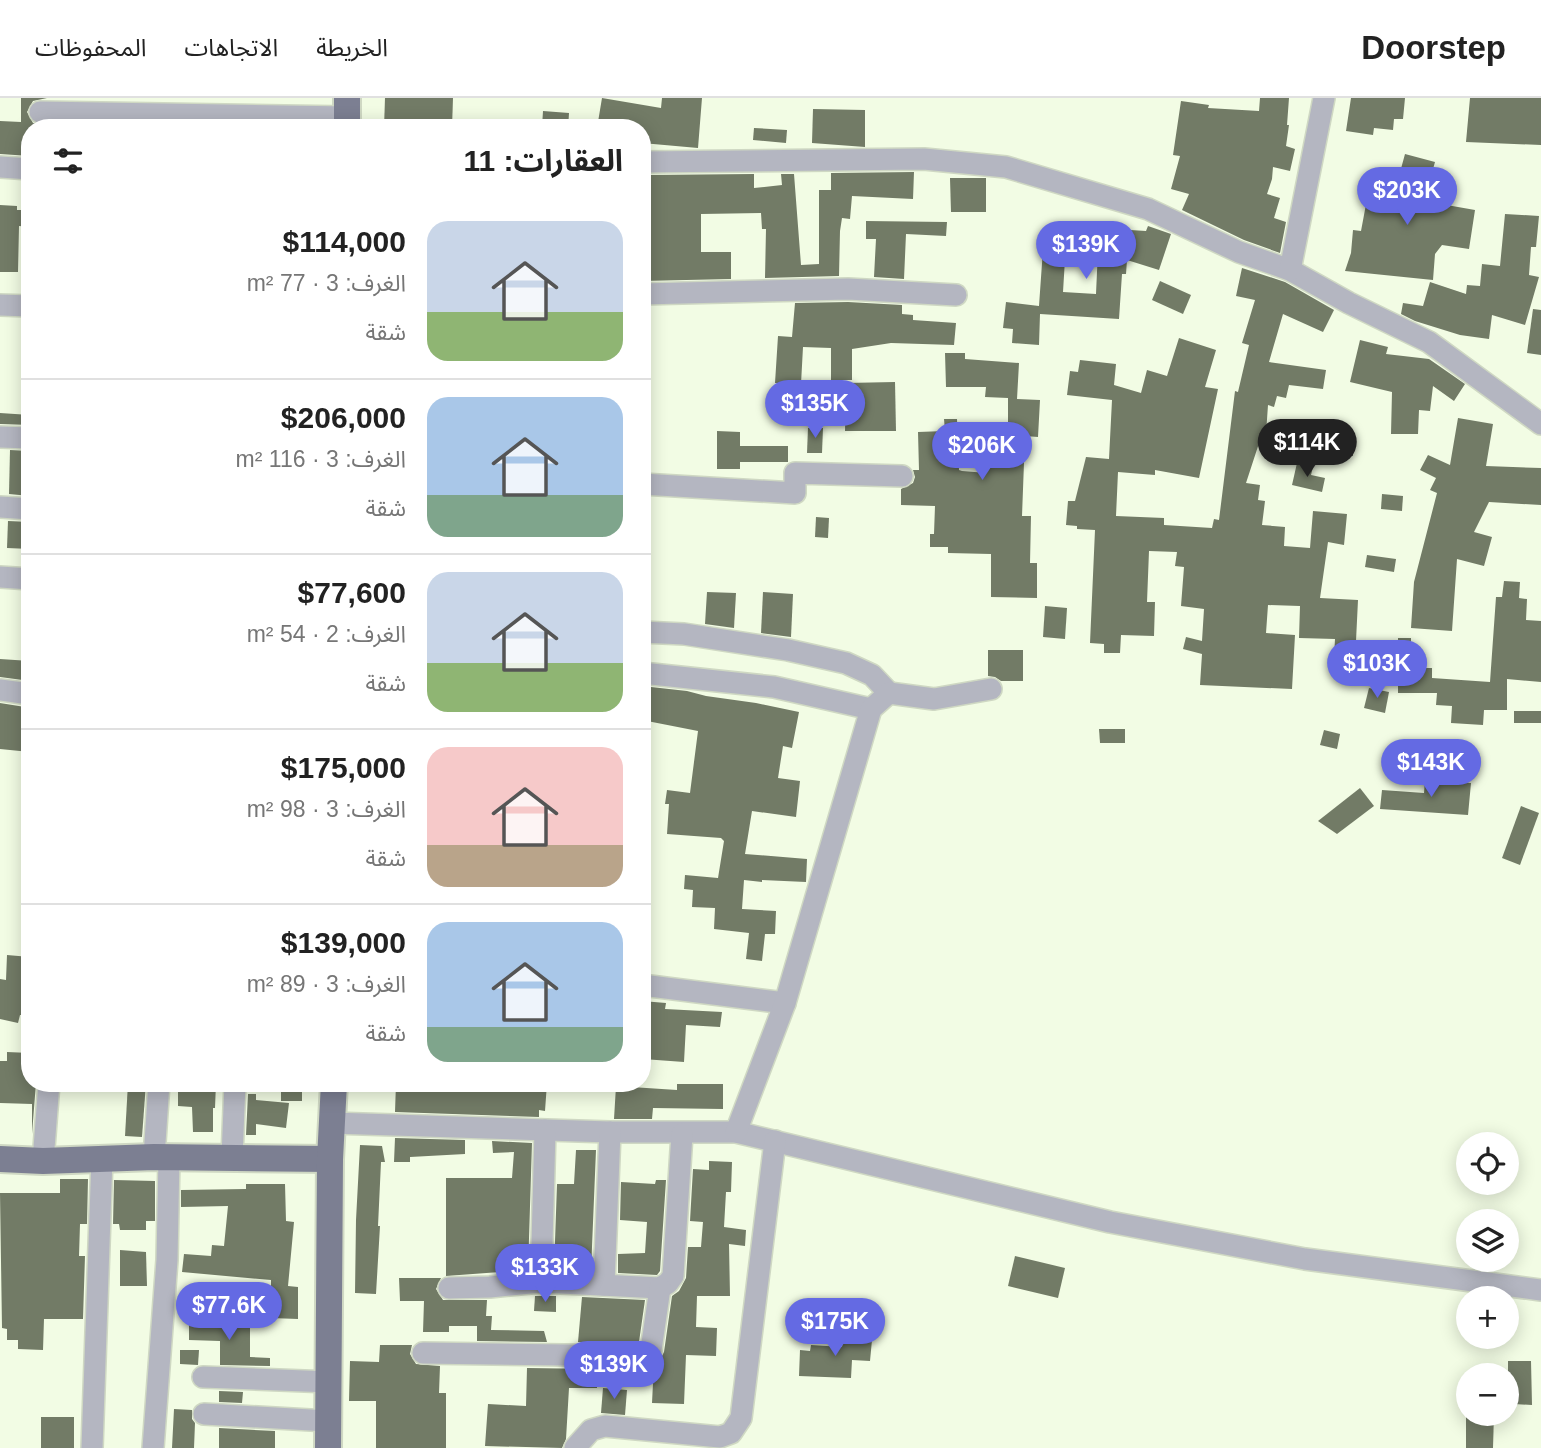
<!DOCTYPE html>
<html lang="ar">
<head>
<meta charset="utf-8">
<style>
  :root { --surface:#fff; --page:#f6f6f6; --text:#222; --muted:#767676; --line:#e0e0e0; --accent:#646ae3 }
  body { margin:0; font-family:Arial,"Noto Sans Arabic",sans-serif; background:var(--page); color:var(--text); direction:rtl; height:100vh; display:flex; flex-direction:column; font-size:26px; white-space:nowrap }
  * { box-sizing:border-box; margin:0 }
  p { font-size:23px; color:var(--muted) }
  .icon { flex:none; width:38px; height:38px; fill:none; stroke:currentColor; stroke-width:2; stroke-linecap:round; stroke-linejoin:round }
  .map { position:relative; flex:1; overflow:hidden; direction:ltr }
  .drawer { position:absolute; left:21px; top:21px; width:630px; height:973px; display:flex; flex-direction:column; background:var(--surface); border-radius:28px; box-shadow:0 4px 18px #0003; direction:rtl }
  .drawer>* { flex:none }
  .fabs { position:absolute; left:1456px; top:1034px; display:grid; gap:14px }
  .fabs a { display:grid; place-items:center; width:63px; height:63px; border-radius:50%; background:var(--surface); box-shadow:0 4px 18px #0003; font-size:35px }
  .price { position:absolute; translate:-50% -60px; padding:0 16px; border-radius:24px; background:var(--accent); color:#fff; font-size:23px; line-height:46px; filter:drop-shadow(0 2px 4px #0008) }
  .price::after { content:''; position:absolute; left:50%; top:42px; width:21px; height:16px; margin-left:-10px; background:inherit; clip-path:polygon(0 0,100% 0,50% 100%) }
  .price.on { background:#222; color:#fff }
  ul { padding:0; list-style:none }
  li { display:flex; align-items:center; gap:21px; height:175px; padding:0 28px }
  li+li { border-top:2px solid var(--line) }
  li span { display:grid; place-items:center; flex:none; width:196px; height:140px; border-radius:21px; color:#555 }
  li>.icon { margin-inline-start:auto }
  span .icon { width:84px; height:84px; fill:#fffc; stroke-width:1 }
  li b { font-size:30px }
  h2 { display:flex; justify-content:space-between; align-items:center; height:84px; padding:0 28px; font-size:30px }
  header { display:flex; align-items:center; gap:42px; box-sizing:border-box; height:98px; padding:0 35px; background:var(--surface); border-bottom:2px solid var(--line) }
  header strong { font-size:33px }
  nav { display:flex; gap:38px; margin-inline-start:auto; font-size:24px }
  .map>svg:first-child { display:block }
  .building { fill:#727b66 }
  .lines { fill:none; stroke-linecap:round; stroke-linejoin:round }
  .minor-casing { stroke:#cfd8c3; stroke-width:24 }
  .major-casing { stroke:#cfd8c3; stroke-width:30 }
  .minor { stroke:#b4b6c1; stroke-width:21 }
  .major { stroke:#7c7f92; stroke-width:26 }
</style>
</head>
<body>
<header>
<strong>Doorstep</strong>
<nav><a>الخريطة</a><a>الاتجاهات</a><a>المحفوظات</a></nav>
</header>
<div class="map">
<svg width="1541" height="1350" viewBox="0 0 1541 1350">
  <rect width="100%" height="100%" fill="#f2fce4"/>
  <g class="building">
    <polygon points="21,0 47,0 33,3 27,14 33,25 47,27 47,30 30,30 30,58 0,56 0,23 21,24"/>
    <polygon points="385,0 453,0 452,30 384,30"/>
    <polygon points="602,0 661,10 662,0 702,0 698,50 642,45 642,30 597,30"/>
    <polygon points="1260,0 1289,0 1287,27 1289,27 1286,48 1295,51 1290,73 1273,69 1272,81 1267,96 1280,100 1274,120 1286,124 1280,155 1244,142 1182,112 1189,96 1171,91 1180,58 1173,57 1181,3 1209,7 1208,10 1259,13"/>
    <polygon points="1351,0 1405,0 1403,21 1394,21 1393,32 1374,30 1373,37 1346,33"/>
    <polygon points="1470,0 1541,0 1541,47 1466,44"/>
    <polygon points="813,11 865,12 865,49 812,45"/>
    <polygon points="543,13 569,15 568,30 542,30"/>
    <polygon points="754,30 787,32 786,45 753,42"/>
    <polygon points="1405,56 1435,64 1424,103 1475,112 1469,151 1442,147 1435,156 1433,182 1345,173 1351,155 1353,132 1361,133 1370,85 1396,89"/>
    <polygon points="914,74 913,101 852,98 850,121 842,120 840,133 839,178 765,180 766,131 762,131 761,115 701,116 701,154 731,154 731,181 642,183 642,116 646,116 647,77 754,76 754,90 782,87 781,76 794,76 801,167 819,166 819,92 831,92 831,75"/>
    <polygon points="950,80 986,80 986,114 951,114"/>
    <polygon points="0,107 17,108 17,112 30,112 30,129 19,128 18,174 0,174"/>
    <polygon points="1505,116 1539,118 1536,149 1531,149 1529,177 1539,179 1525,227 1492,217 1489,241 1460,237 1415,223 1401,216 1403,205 1423,208 1430,184 1466,196 1467,187 1480,188 1482,166 1500,168"/>
    <polygon points="866,123 947,124 946,138 906,136 904,181 874,179 876,141 866,141"/>
    <polygon points="1148,128 1171,136 1159,172 1127,162 1126,176 1122,176 1119,221 1040,216 1039,247 1012,245 1013,231 1003,230 1006,204 1039,208 1044,137 1057,138 1055,160 1065,161 1063,194 1096,196 1099,130 1146,133"/>
    <polygon points="1242,170 1285,184 1334,212 1323,234 1283,216 1269,264 1326,272 1323,291 1289,287 1286,300 1277,298 1274,309 1268,307 1266,336 1262,336 1246,385 1260,387 1258,402 1265,403 1262,427 1285,429 1284,448 1310,450 1313,413 1347,416 1344,447 1328,444 1320,500 1358,502 1356,543 1362,544 1361,579 1333,578 1335,541 1299,540 1300,508 1268,507 1266,535 1295,537 1292,591 1200,587 1202,556 1183,551 1186,539 1202,543 1204,511 1181,508 1184,469 1175,468 1177,454 1149,453 1147,504 1155,504 1154,538 1121,537 1120,555 1104,555 1104,546 1090,545 1095,432 1077,431 1077,428 1066,427 1068,403 1075,403 1086,359 1109,361 1112,302 1067,297 1070,273 1078,274 1080,262 1116,266 1114,287 1141,295 1147,272 1167,278 1179,240 1216,252 1205,289 1218,291 1199,380 1155,372 1155,377 1118,374 1116,418 1164,420 1164,427 1212,430 1214,421 1219,422 1235,293 1238,294 1249,247 1242,245 1255,202 1236,198"/>
    <polygon points="1160,183 1191,197 1183,216 1152,202"/>
    <polygon points="848,204 902,207 902,216 913,217 913,222 956,225 954,247 891,245 852,251 852,282 831,282 831,250 803,249 801,286 775,285 778,238 792,239 795,205"/>
    <polygon points="1533,211 1541,212 1541,257 1527,255"/>
    <polygon points="1360,242 1388,249 1386,256 1429,261 1465,286 1454,303 1433,288 1430,313 1419,312 1418,336 1391,336 1392,294 1350,284"/>
    <polygon points="945,255 965,255 965,261 1019,265 1017,301 1040,302 1038,339 1025,338 1022,418 1031,418 1030,465 1037,465 1037,500 991,499 991,456 948,455 948,449 930,449 930,436 934,436 935,408 901,407 901,391 913,385 915,379 913,372 919,372 918,334 945,333 944,321 957,321 959,372 962,373 987,375 987,340 1008,341 1008,300 985,299 986,289 946,289"/>
    <polygon points="895,284 896,333 845,333 846,285"/>
    <polygon points="0,315 30,317 30,327 0,326"/>
    <polygon points="1458,320 1493,326 1486,368 1541,370 1541,407 1489,404 1474,434 1492,439 1484,468 1457,461 1452,533 1411,530 1414,484 1437,395 1430,392 1436,380 1420,372 1428,357 1450,367"/>
    <polygon points="808,330 823,330 822,355 807,355"/>
    <polygon points="717,333 740,334 740,348 788,348 788,364 740,364 740,371 717,371"/>
    <polygon points="1337,342 1353,342 1353,358 1334,359"/>
    <polygon points="10,352 30,353 30,398 9,396"/>
    <polygon points="1297,365 1313,369 1311,377 1325,380 1322,394 1292,387"/>
    <polygon points="1382,396 1403,398 1402,413 1381,411"/>
    <polygon points="816,419 829,420 828,440 815,439"/>
    <polygon points="8,423 30,424 30,451 7,450"/>
    <polygon points="1367,457 1396,461 1394,474 1365,469"/>
    <polygon points="1504,483 1520,484 1519,500 1527,501 1526,522 1541,523 1541,584 1507,581 1507,612 1484,612 1483,627 1451,625 1452,608 1436,607 1437,595 1398,595 1398,540 1411,540 1411,570 1432,570 1432,580 1490,584 1496,499 1502,499"/>
    <polygon points="707,494 736,495 734,530 705,526"/>
    <polygon points="763,494 793,496 791,539 761,535"/>
    <polygon points="1045,508 1067,510 1065,541 1043,539"/>
    <polygon points="988,552 1023,552 1023,583 1001,583 995,579 988,578"/>
    <polygon points="0,561 30,563 30,583 0,579"/>
    <polygon points="642,588 687,593 706,598 756,605 799,614 792,650 783,648 778,680 800,683 796,719 752,713 745,756 807,761 806,784 762,782 762,784 744,782 742,811 776,813 775,836 765,836 762,863 746,861 749,835 714,831 715,810 692,809 693,792 684,791 685,777 718,780 724,743 721,740 667,736 669,706 665,706 667,692 690,695 698,633 642,622"/>
    <polygon points="1369,590 1389,594 1385,615 1364,610"/>
    <polygon points="0,605 25,609 25,612 30,613 30,654 0,651"/>
    <rect x="1514" y="613" width="27" height="12"/>
    <polygon points="1099,631 1125,631 1125,645 1100,645"/>
    <polygon points="1324,632 1340,636 1337,651 1320,647"/>
    <polygon points="1425,682 1471,685 1468,717 1380,711 1382,692 1424,695"/>
    <polygon points="1360,690 1374,708 1337,736 1318,723"/>
    <polygon points="1521,708 1539,715 1520,767 1502,760"/>
    <polygon points="7,857 30,859 30,917 20,917 18,925 0,921 0,881 6,882"/>
    <polygon points="642,903 666,905 665,911 722,914 720,929 686,927 684,964 643,961"/>
    <polygon points="7,954 30,955 30,985 36,985 32,1036 32,1006 0,1005 0,963 7,963"/>
    <polygon points="128,985 146,985 142,1039 125,1038"/>
    <polygon points="178,985 216,985 215,1010 213,1010 213,1034 193,1034 192,1009 178,1008"/>
    <rect x="281" y="985" width="21" height="18"/>
    <polygon points="396,985 547,985 545,1013 539,1012 539,1019 395,1014"/>
    <polygon points="677,986 723,986 723,1011 653,1010 652,1021 614,1021 616,988 677,992"/>
    <polygon points="248,996 256,996 256,1002 289,1005 286,1030 256,1026 256,1037 246,1037"/>
    <polygon points="395,1040 465,1042 465,1056 410,1059 410,1064 394,1064"/>
    <polygon points="492,1043 532,1045 528,1172 446,1178 446,1080 512,1080 514,1054 493,1055"/>
    <polygon points="360,1047 382,1048 385,1064 381,1064 378,1128 380,1128 376,1196 355,1195 356,1122"/>
    <polygon points="576,1052 596,1052 591,1173 554,1172 557,1086 574,1086"/>
    <polygon points="709,1063 732,1064 731,1094 726,1094 724,1129 746,1132 745,1148 729,1146 730,1198 697,1198 696,1229 717,1230 716,1258 686,1257 684,1306 652,1305 654,1265 661,1260 664,1254 672,1198 679,1193 686,1180 688,1149 701,1149 703,1124 690,1123 693,1071 709,1072"/>
    <polygon points="60,1081 88,1081 87,1126 80,1126 79,1158 85,1158 83,1221 44,1221 43,1252 18,1251 18,1242 7,1242 7,1231 2,1230 0,1095 60,1095"/>
    <polygon points="114,1082 155,1083 155,1123 146,1123 146,1132 120,1132 119,1126 113,1126"/>
    <polygon points="656,1082 666,1082 660,1173 657,1177 618,1175 618,1156 645,1155 647,1124 620,1122 621,1084 655,1086"/>
    <polygon points="246,1086 285,1086 286,1123 294,1124 288,1188 298,1189 298,1221 271,1220 271,1182 182,1174 184,1156 211,1158 212,1147 224,1148 228,1108 181,1109 181,1092 246,1091"/>
    <polygon points="120,1152 146,1154 147,1188 120,1188"/>
    <polygon points="1015,1158 1065,1170 1058,1200 1008,1188"/>
    <polygon points="399,1180 441,1180 436,1191 443,1202 487,1202 486,1218 492,1218 491,1232 544,1233 547,1244 477,1243 477,1228 449,1228 449,1234 423,1234 424,1203 400,1203"/>
    <polygon points="535,1198 556,1198 556,1214 534,1213"/>
    <polygon points="582,1199 645,1202 639,1244 578,1244"/>
    <polygon points="228,1225 250,1225 250,1259 270,1260 270,1268 220,1267 220,1243 189,1242 189,1226"/>
    <polygon points="844,1236 872,1242 870,1263 852,1262 851,1280 799,1278 800,1252 810,1253 811,1247 842,1249"/>
    <polygon points="380,1247 412,1247 410,1256 416,1266 440,1268 439,1295 446,1295 446,1350 376,1350 376,1303 349,1303 350,1263 379,1264"/>
    <polygon points="180,1252 199,1252 198,1267 180,1266"/>
    <polygon points="1508,1263 1531,1263 1532,1307 1514,1306 1516,1288 1508,1288"/>
    <polygon points="527,1270 597,1271 597,1290 569,1290 566,1341 562,1350 485,1348 488,1306 526,1308"/>
    <polygon points="603,1290 627,1292 625,1317 601,1315"/>
    <polygon points="219,1293 243,1294 242,1305 219,1304"/>
    <polygon points="174,1311 192,1312 192,1321 195,1325 194,1350 172,1350"/>
    <polygon points="1466,1316 1494,1316 1493,1350 1466,1350"/>
    <rect x="41" y="1319" width="33" height="31"/>
    <polygon points="219,1330 275,1333 275,1350 219,1350"/>
  </g>
  <g class="lines">
    <g class="minor-casing">
      <g id="minor">
        <polyline points="40,14 347,19"/>
        <polyline points="642,64 924,61 1006,69 1148,111 1239,154 1290,172 1349,205 1429,244 1541,326"/>
        <polyline points="0,69 30,71"/>
        <polyline points="1290,172 1324,0"/>
        <polyline points="642,196 848,191 956,197"/>
        <polyline points="0,207 30,208"/>
        <polyline points="0,339 30,340"/>
        <polyline points="642,386 795,395 795,375 902,378"/>
        <polyline points="0,409 30,411"/>
        <polyline points="0,479 30,481"/>
        <polyline points="642,534 684,536 788,552 846,565 872,577 889,595"/>
        <polyline points="642,575 774,589 871,611"/>
        <polyline points="0,592 30,596"/>
        <polyline points="642,887 785,905"/>
        <polyline points="332,1025 610,1034 736,1034 1110,1124 1305,1161 1541,1192"/>
        <polyline points="736,1034 785,905 871,611 889,595 934,601 991,591"/>
        <polyline points="154,1059 159,985"/>
        <polyline points="232,1059 235,985"/>
        <polyline points="43,1063 49,985"/>
        <polyline points="541,1184 545,1032"/>
        <polyline points="604,1187 610,1034"/>
        <polyline points="449,1190 490,1189 541,1184 660,1190 668,1185 673,1178 682,1036"/>
        <polyline points="423,1255 640,1258 651,1252 660,1190"/>
        <polyline points="203,1279 330,1284"/>
        <polyline points="204,1316 328,1323"/>
        <polyline points="92,1350 102,1060"/>
        <polyline points="153,1350 167,1162 169,1059"/>
        <polyline points="575,1350 591,1332 605,1328 720,1339 731,1335 741,1320 775,1043"/>
      </g>
    </g>
    <g class="major-casing">
      <g id="major">
        <polyline points="347,30 347,0"/>
        <polyline points="0,1061 43,1063 154,1059 330,1061"/>
        <polyline points="328,1350 330,1061 334,985"/>
      </g>
    </g>
    <use href="#minor" class="minor"/>
    <use href="#major" class="major"/>
  </g>
</svg>
<div class="fabs">
<a><svg class="icon" aria-label="locate" viewBox="0 0 24 24"><circle cx="12" cy="12" r="6"/><path d="M12 2v4M12 18v4M2 12h4M18 12h4"/></svg></a>
<a><svg class="icon" aria-label="layers" viewBox="0 0 24 24"><path d="M12 4l9 5-9 5-9-5zM3 14l9 5 9-5"/></svg></a>
<a>+</a>
<a>−</a>
</div>
<b class="price" style="left:1407px;top:129px">$203K</b>
<b class="price" style="left:1086px;top:183px">$139K</b>
<b class="price" style="left:815px;top:342px">$135K</b>
<b class="price on" style="left:1307px;top:381px">$114K</b>
<b class="price" style="left:982px;top:384px">$206K</b>
<b class="price" style="left:1377px;top:602px">$103K</b>
<b class="price" style="left:1431px;top:701px">$143K</b>
<b class="price" style="left:545px;top:1206px">$133K</b>
<b class="price" style="left:229px;top:1244px">$77.6K</b>
<b class="price" style="left:835px;top:1260px">$175K</b>
<b class="price" style="left:614px;top:1303px">$139K</b>
<section class="drawer">
<h2>العقارات: 11<svg class="icon" aria-label="filters" viewBox="0 0 24 24"><path d="M4 7h16M4 17h16"/><circle cx="9" cy="7" r="2"/><circle cx="15" cy="17" r="2"/></svg></h2>
<ul>
<li><span style="background:linear-gradient(#c9d6e8 65%,#8fb573 0)"><svg class="icon" aria-label="home" viewBox="0 0 24 24"><path d="M3 11l9-7 9 7M6 9v11h12V9"/></svg></span><div><b>$114,000</b><p>الغرف: 3 · 77 m²</p><p>شقة</p></div></li>
<li><span style="background:linear-gradient(#a9c7e8 70%,#7fa58c 0)"><svg class="icon" aria-label="home" viewBox="0 0 24 24"><path d="M3 11l9-7 9 7M6 9v11h12V9"/></svg></span><div><b>$206,000</b><p>الغرف: 3 · 116 m²</p><p>شقة</p></div></li>
<li><span style="background:linear-gradient(#c9d6e8 65%,#8fb573 0)"><svg class="icon" aria-label="home" viewBox="0 0 24 24"><path d="M3 11l9-7 9 7M6 9v11h12V9"/></svg></span><div><b>$77,600</b><p>الغرف: 2 · 54 m²</p><p>شقة</p></div></li>
<li><span style="background:linear-gradient(#f6c9c9 70%,#b9a48a 0)"><svg class="icon" aria-label="home" viewBox="0 0 24 24"><path d="M3 11l9-7 9 7M6 9v11h12V9"/></svg></span><div><b>$175,000</b><p>الغرف: 3 · 98 m²</p><p>شقة</p></div></li>
<li><span style="background:linear-gradient(#a9c7e8 75%,#7fa58c 0)"><svg class="icon" aria-label="home" viewBox="0 0 24 24"><path d="M3 11l9-7 9 7M6 9v11h12V9"/></svg></span><div><b>$139,000</b><p>الغرف: 3 · 89 m²</p><p>شقة</p></div></li>
</ul>
</section>
</div>
</body>
</html>
